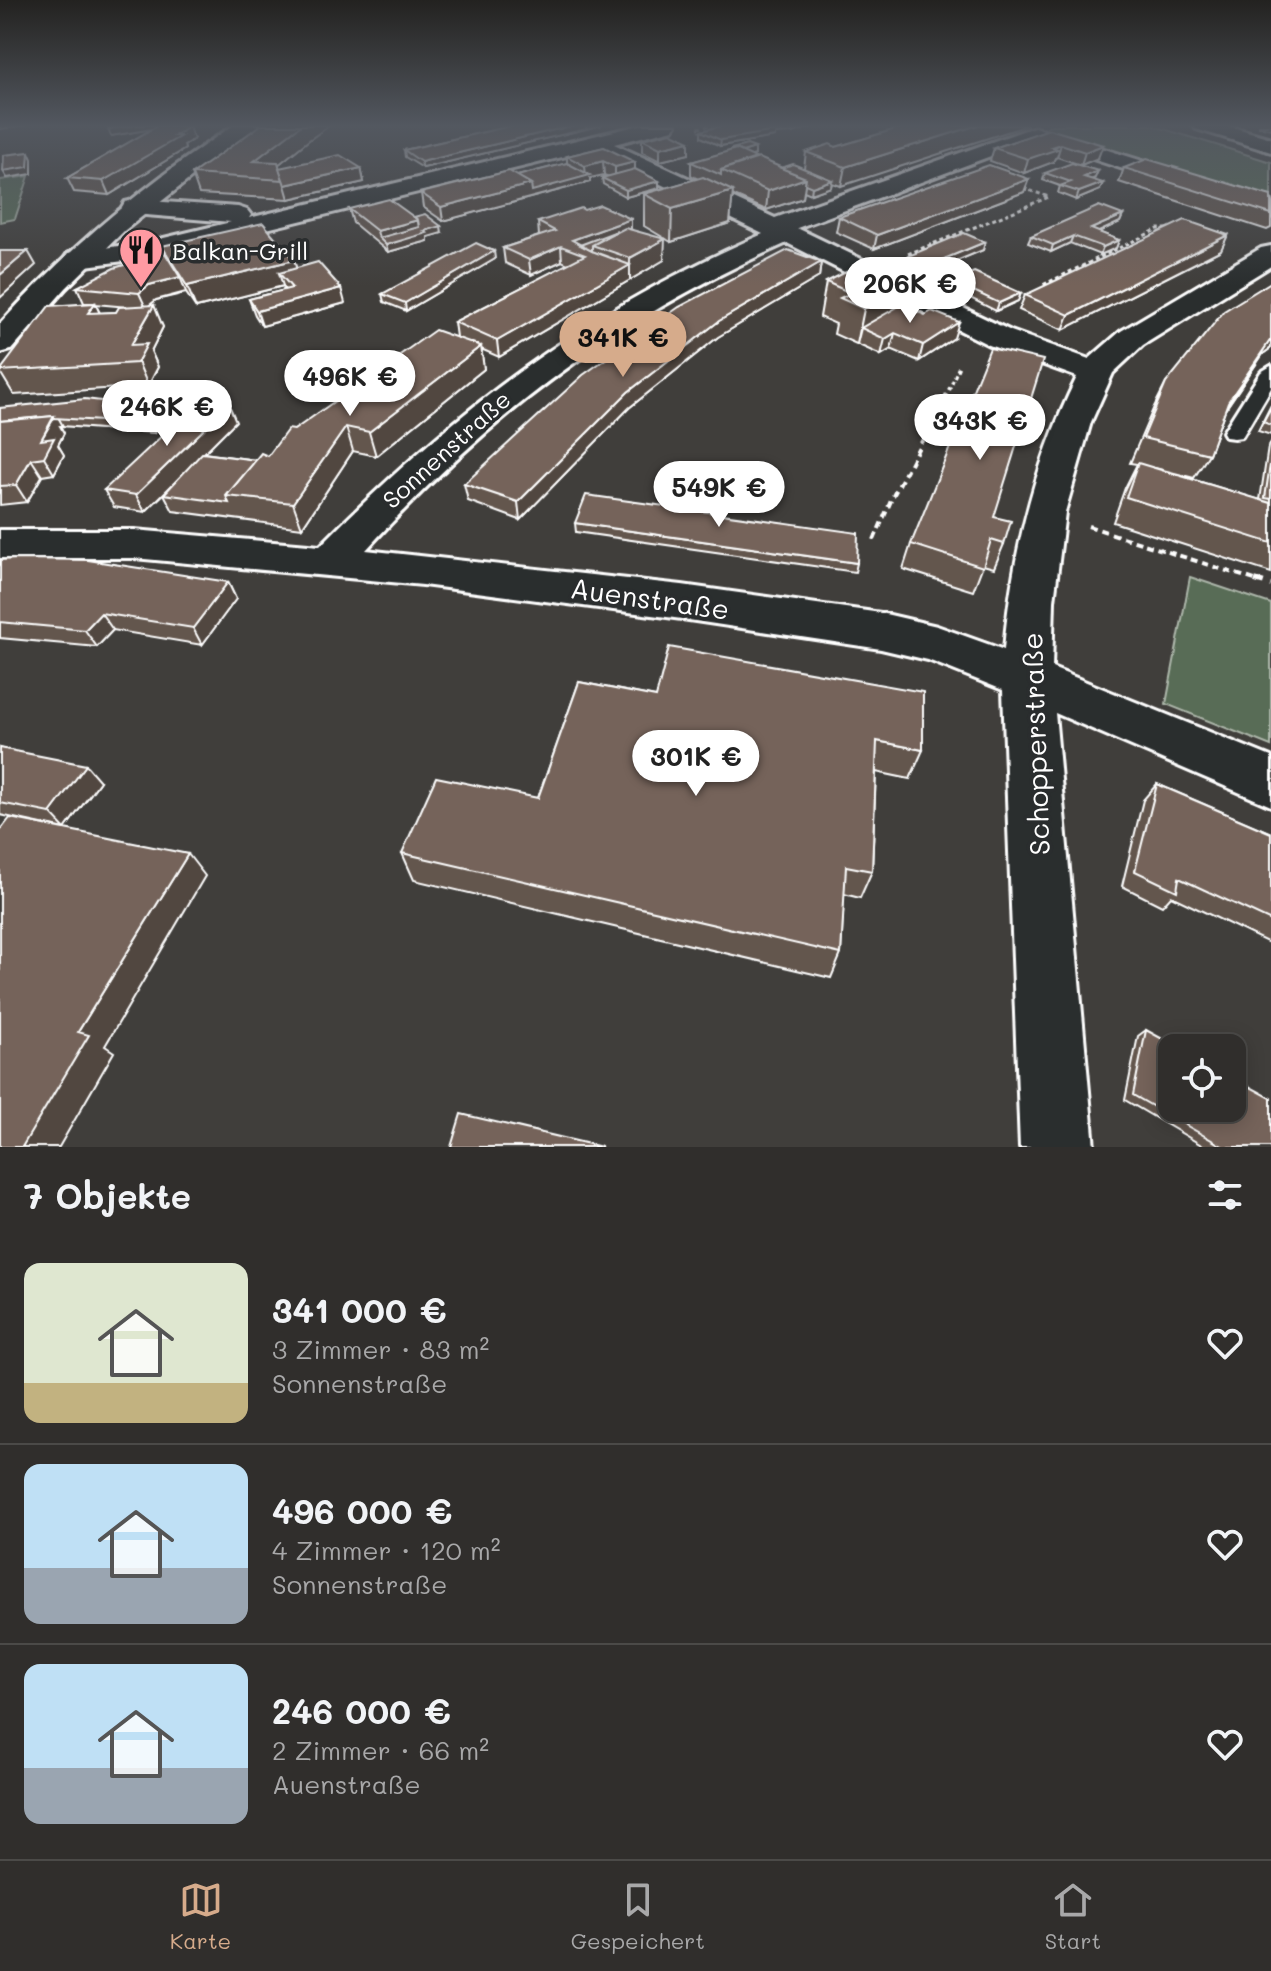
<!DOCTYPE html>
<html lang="de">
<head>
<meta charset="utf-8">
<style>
  :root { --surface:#302e2c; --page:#383634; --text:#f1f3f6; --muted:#a8a8a9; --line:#4b4a48; --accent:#d6ab8b }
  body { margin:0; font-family:Mali,sans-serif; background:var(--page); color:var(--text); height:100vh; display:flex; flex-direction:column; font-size:30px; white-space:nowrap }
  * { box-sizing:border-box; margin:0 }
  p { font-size:26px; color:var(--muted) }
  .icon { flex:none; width:44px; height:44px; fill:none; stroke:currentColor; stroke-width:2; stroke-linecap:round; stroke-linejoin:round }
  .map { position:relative; height:1147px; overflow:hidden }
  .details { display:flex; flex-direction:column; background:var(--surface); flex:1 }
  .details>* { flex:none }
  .tools { position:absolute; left:1158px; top:1034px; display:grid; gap:16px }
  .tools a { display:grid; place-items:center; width:88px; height:88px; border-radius:16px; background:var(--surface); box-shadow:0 4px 20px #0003,0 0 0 2px var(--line); font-size:40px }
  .price { position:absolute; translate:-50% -68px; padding:0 18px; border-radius:28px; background:#fff; color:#222; font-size:26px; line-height:52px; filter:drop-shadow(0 2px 4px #0008) }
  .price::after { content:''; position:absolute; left:50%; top:48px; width:24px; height:18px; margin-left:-12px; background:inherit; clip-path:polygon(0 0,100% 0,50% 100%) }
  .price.selected { background:var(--accent); color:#111 }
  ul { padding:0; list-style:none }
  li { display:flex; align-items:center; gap:24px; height:200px; padding:0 24px }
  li+li { border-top:2px solid var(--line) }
  li span { display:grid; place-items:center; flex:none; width:224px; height:160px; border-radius:16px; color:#555 }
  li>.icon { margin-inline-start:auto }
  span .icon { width:96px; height:96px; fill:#fffc; stroke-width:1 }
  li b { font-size:34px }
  h2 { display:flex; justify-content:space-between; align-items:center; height:96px; padding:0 24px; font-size:34px }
  .tabs { display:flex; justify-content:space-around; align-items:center; height:112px; border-top:2px solid var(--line); background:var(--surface); font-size:22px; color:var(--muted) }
  .tabs a { display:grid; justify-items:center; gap:4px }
  .tabs .selected { color:var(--accent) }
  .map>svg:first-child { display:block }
  .green { fill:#596c56; stroke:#acb6aa; stroke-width:2 }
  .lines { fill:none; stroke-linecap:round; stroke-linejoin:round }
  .service-casing { stroke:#fff; stroke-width:6 }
  .minor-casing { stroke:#fff; stroke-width:6 }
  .primary-casing { stroke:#fff; stroke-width:6 }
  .path-far2 { stroke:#fff; stroke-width:3; stroke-dasharray:4 3; stroke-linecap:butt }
  .path-far1 { stroke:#fff; stroke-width:4; stroke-dasharray:7 5; stroke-linecap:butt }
  .path { stroke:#fff; stroke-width:6; stroke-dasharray:9 7; stroke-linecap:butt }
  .service { fill:#2a2d2e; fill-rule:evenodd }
  .minor { fill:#2a2d2e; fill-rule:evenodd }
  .primary { fill:#2a2d2e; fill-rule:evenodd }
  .wall { fill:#64564d; stroke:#fff; stroke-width:2; fill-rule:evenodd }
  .shaded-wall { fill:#51463f; stroke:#fff; stroke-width:2 }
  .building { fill:#74645a; stroke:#fff; stroke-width:2 }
  .labels { text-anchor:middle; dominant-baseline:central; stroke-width:7; stroke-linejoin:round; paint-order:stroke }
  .far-poi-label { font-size:24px; fill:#fff; stroke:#2a2d2e; text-anchor:start }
  .far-street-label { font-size:24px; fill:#fff; stroke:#2a2d2e }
  .street-label { font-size:28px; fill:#fff; stroke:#2a2d2e }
</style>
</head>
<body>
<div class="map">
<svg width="1271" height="1147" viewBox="0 0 1271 1147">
  <rect width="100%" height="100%" fill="#403e3b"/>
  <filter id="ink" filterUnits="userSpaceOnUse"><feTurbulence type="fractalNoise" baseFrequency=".0125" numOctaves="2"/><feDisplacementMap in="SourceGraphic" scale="16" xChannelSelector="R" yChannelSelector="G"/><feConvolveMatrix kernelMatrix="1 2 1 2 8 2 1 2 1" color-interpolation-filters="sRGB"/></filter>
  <g filter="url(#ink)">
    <g class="green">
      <polygon points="1050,125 1151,125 1271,162 1271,201 1042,129"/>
      <polygon points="29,176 15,219 0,222 0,180"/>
      <polygon points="1190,577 1271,604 1271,746 1166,704"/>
    </g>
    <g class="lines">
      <g class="service-casing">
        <polygon id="service" points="1271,366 1271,388 1242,437 1234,438 1226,437 1223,432 1261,372"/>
      </g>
      <g class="minor-casing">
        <g id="minor">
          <path d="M640 125H676L673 129 614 144 775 218 1034 127 1271 201V217L1034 140 797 228 1011 331 1089 359 1121 331 1261 248 1271 246V266L1143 345 1113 373 1091 422 1065 512 1054 601 1052 668 1271 757V806L1055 713 1094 1147H1020L1003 690 928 660 881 649 682 619 423 585 134 558H0V530H134L320 546C456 409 586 310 763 234L591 150 147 258 78 267 68 265 64 259 68 253 147 242 231 222 134 214 125 212 122 207 125 202 134 200 238 207 247 210 251 215 249 218ZM787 243 989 345 1077 377C1034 464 1012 554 1004 650L937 626 881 613 682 585 366 550C491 413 618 318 787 243Z"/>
          <polygon points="1193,125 1226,125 1271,138 1271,152 1196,129"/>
        </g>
      </g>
      <g class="primary-casing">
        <path id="primary" d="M234 125H258L125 230 66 288 11 350 0 353V324C69 247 148 182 234 125Z"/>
      </g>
      <g class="path-far2">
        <polyline points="698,128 713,125"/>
        <polyline points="908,254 1049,197 1020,187"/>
        <polyline points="1041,291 1043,285 1158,229 1170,229"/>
        <polyline points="949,390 959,366"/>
      </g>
      <g class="path-far1">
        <polyline points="1088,526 1261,582"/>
        <polyline points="874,540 893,496 950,388"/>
      </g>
      <polyline class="path" points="1255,580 1271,585"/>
      <use href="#service" class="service"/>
      <use href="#minor" class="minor"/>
      <use href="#primary" class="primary"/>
    </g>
    <g class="wall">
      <polygon points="106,125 157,126 194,139 184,145 185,149 109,195 74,192 67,178 152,129 111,136"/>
      <polygon points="330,125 309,140 278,165 279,168 361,168 364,182 289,199 199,194 192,174"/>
      <polygon points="515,125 602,125 423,168 405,157 404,150"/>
      <polygon points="725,125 818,125 792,133 775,134 775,137 720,146 701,137 701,131"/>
      <polygon points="909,125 841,186 832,183 831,187 811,194 804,191 803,198 766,210 732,195 730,223 671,242 644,226 644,194 698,179 691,175 691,162 731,151 731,149 755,148 755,155 751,156 755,159 781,168 804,168 806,152 836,147"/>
      <polygon points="1259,125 1271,125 1271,129 1259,126"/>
      <polygon points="1049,129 1098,158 1081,165 1057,157 1055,158 1053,162 1024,173 990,161 994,148"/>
      <polygon points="642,139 689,141 689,154 660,161 642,152"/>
      <polygon points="604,147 659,188 626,197 603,184 602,178 607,176 604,175 590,178 590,182 443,221 423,207 421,193 517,176 567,163 567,156"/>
      <polygon points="1124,168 1271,196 1271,228 1267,230 1119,182"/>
      <polygon points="1045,173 1095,178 1092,179 1100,190 1076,200 1058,193 1060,186 1043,180"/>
      <polygon points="1024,192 874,249 836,232 839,217"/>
      <polygon points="349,209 414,217 442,233 428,237 428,241 388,252 353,223"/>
      <polygon points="1123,215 1120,222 1098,232 1119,240 1116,248 1100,255 1070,243 1051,252 1028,243 1031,236"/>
      <polygon points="538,222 631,229 664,260 499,357 481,349 484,369 376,456 353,451 302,528 173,511 164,494 169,489 145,512 114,507 104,490 236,421 204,453 256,460 268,456 294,430 456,337 454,322 568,264 562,261 531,275 505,263 503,248 539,236"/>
      <polygon points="985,242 983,250 925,274 904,264 906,257"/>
      <path d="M162 246 294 260 296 268 345 303 262 326 255 315 249 299 285 290 283 286 196 308 186 293 156 300 149 305 163 327 151 351 158 367 148 386 14 395 0 372 92 303H84L77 287 165 253ZM95 304 128 307 116 312 100 313Z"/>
      <polygon points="1221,250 1063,330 1019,310 1025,295"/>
      <polygon points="495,259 406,311 384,302 382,294"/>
      <polygon points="821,262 819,277 718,337 629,408 520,520 468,501 464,484"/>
      <polygon points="888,279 901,305 954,338 919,361 891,349 881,355 834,334 836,324 820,317 826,282"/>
      <polygon points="952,281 1021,293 1018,301 996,311 950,288"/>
      <polygon points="1271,282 1271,348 1263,354 1225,410 1209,454 1194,478 1155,468 1260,500 1268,447 1271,442 1271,573 1113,522 1125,488 1137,464 1130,463 1154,407 1166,383"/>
      <polygon points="1271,405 1271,435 1258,431"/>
      <polygon points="0,408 174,413 155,433 60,426 64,433 58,445 64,455 54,474 42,476 27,502 0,505"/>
      <polygon points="994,517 1004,544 994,568 983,565 973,591 903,569 911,544"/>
      <polygon points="575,523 857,563 855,572 576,532"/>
      <polygon points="0,560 228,582 236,599 202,645 113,630 97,647 0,638"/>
      <polygon points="579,682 923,750 910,779 876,772 872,871 860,898 844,894 841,954 831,978 414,880 402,853 538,798"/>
      <polygon points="0,748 100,781 65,829 0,815"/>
      <polygon points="1157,784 1271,833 1271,944 1171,896 1162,906 1122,886 1143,800"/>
      <polygon points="1146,1030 1271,1147 1205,1147 1125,1100 1138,1036"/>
    </g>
    <g class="shaded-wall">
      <polygon points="0,125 27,125 0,129"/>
      <polygon points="135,125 157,125 158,128 111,136 108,129"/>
      <polygon points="301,125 330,125 309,140 262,178 254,161"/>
      <polygon points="575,125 586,125 586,129 423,168 421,162"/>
      <polygon points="586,125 602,125 586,129"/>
      <polygon points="793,125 818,125 792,133"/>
      <polygon points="978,125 1028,125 841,186 845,167"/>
      <polygon points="189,127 194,139 184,145 185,149 109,195 103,181"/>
      <polygon points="782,127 781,133 775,134 775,137 720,146 721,140"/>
      <polygon points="689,141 689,154 660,161 660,148"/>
      <polygon points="1061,144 1057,157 1055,158 1053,162 1024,173 1028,159"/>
      <polygon points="1103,145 1098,158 1081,165 1085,152"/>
      <polygon points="755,148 755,155 739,160 739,153"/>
      <polygon points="29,152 32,159 32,174 7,178 3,171"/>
      <polygon points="603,161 604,175 590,178 590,182 443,221 441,207 531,184 586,176 585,166"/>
      <polygon points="635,162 635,175 615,181 615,167"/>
      <polygon points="361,168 364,182 289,199 285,185"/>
      <polygon points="1098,171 1095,178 1082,184 1084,177"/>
      <polygon points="806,178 803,198 766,210 768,191"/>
      <polygon points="1029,179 1024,192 874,249 877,235"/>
      <polygon points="832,180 831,187 811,194 812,187"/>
      <polygon points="659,181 659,188 626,197 626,190"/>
      <polygon points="1103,183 1100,190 1076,200 1079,192"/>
      <polygon points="733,191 730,223 671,242 672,209"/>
      <polygon points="1123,215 1120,222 1088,237 1091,229"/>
      <polygon points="631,219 631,234 592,245 581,252 572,240"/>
      <polygon points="418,220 420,234 379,238 377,231"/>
      <polygon points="441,226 442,233 428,237 428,241 388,252 386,245 424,231"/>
      <polygon points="1228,235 1221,250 1063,330 1069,315"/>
      <polygon points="1073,236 1070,243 1051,252 1053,245"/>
      <polygon points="665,239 664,260 630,280 630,258"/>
      <polygon points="1119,240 1116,248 1100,255 1103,247"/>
      <polygon points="985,242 983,250 925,274 927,266"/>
      <polygon points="561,246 562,261 531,275 529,260"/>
      <polygon points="28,251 36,265 0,298 0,275"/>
      <polygon points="494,251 495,259 406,311 405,303"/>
      <polygon points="294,260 300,281 279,273 283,286 196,308 187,286"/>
      <polygon points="821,262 819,277 718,337 629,408 520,520 518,502 628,392 719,321"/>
      <polygon points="630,265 630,280 499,357 497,341"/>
      <polygon points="889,273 883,298 905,286 897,321 861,328 857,344 864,309 882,276"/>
      <polygon points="180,277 186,292 156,300 146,308 139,293 149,285"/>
      <polygon points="341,288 345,303 262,326 257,311"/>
      <polygon points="1021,293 1018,301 996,311 999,303"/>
      <polygon points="95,303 106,326 88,313"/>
      <polygon points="154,305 163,327 151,351 158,367 148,386 131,345"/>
      <polygon points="959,322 954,338 919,361 923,345"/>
      <polygon points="895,333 891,349 881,355 885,339"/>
      <polygon points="1271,339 1271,348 1263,354 1214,426 1228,402"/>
      <polygon points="481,346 484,369 376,456 369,432"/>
      <polygon points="170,405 174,413 155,433 151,424"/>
      <polygon points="229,405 236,421 145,512 136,495"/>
      <polygon points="58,417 63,426 60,426 64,433 58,445 64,455 54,474 44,457 41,440 54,418"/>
      <polygon points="346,427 353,451 302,528 293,503"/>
      <polygon points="31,459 42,476 27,502 16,485"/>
      <polygon points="228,582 236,599 202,645 193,628"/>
      <polygon points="101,613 113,630 97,647 85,630"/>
      <polygon points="86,765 100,781 65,829 50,813"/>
      <polygon points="188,854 205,876 105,1046 114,1052 59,1147 22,1147 78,1032"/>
    </g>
    <g class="building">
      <polygon points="106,125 135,125 108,129"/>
      <polygon points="159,125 189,127 174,136 181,136 103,181 67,178"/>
      <polygon points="261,125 301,125 254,161 278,162 283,180 192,174"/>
      <polygon points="515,125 575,125 421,162 404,150"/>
      <polygon points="725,125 778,125 782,127 772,129 776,131 721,140 701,131"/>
      <polygon points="909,125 978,125 845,167 806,152 830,144 836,147"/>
      <polygon points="1049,129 1103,145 1085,152 1061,144 1052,147 1058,149 1028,159 994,148"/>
      <polygon points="671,132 689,141 660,148 642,139"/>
      <polygon points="747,145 755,148 742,152 736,149 731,149"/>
      <polygon points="604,147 635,162 615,167 603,161 585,166 567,156"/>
      <polygon points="736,149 756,158 721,170 721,175 691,162"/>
      <polygon points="29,152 28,167 3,171 4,155"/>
      <polygon points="340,155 361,168 285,185 279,168"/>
      <polygon points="759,158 806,178 768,191 721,170"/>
      <polygon points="1147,159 1271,196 1271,214 1124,168"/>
      <polygon points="567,163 590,175 532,191 531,184 517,176"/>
      <polygon points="1072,163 1098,171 1084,177 1103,183 1079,192 1060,186 1071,182 1045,173"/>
      <polygon points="793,164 832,180 812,187 805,184 806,178 781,168"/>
      <polygon points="989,165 1029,179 877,235 839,217"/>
      <polygon points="635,169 659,181 626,190 602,178"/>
      <polygon points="509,171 531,184 441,207 421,193"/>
      <polygon points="703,177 733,191 672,209 644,194"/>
      <polygon points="389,199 418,220 377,231 349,209"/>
      <polygon points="600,205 631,219 572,240 592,251 630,265 497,341 454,322 585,255 561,246 529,260 503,248 555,231 538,222 581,208 584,210"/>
      <polygon points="1099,206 1123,215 1091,229 1119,240 1103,247 1073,236 1053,245 1031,236"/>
      <polygon points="425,214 441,226 424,231 427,233 386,245 379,238 419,227 418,220 414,217"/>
      <polygon points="1185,220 1228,235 1069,315 1025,295"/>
      <polygon points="263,223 294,260 187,286 162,246"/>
      <polygon points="625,228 665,239 630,258 592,245"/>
      <polygon points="617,231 592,245 592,251 580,245"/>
      <polygon points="964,233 985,242 927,266 906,257"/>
      <polygon points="476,243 494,251 405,303 382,294"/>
      <polygon points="788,250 821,262 719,321 628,392 518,502 464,484 583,375 679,307"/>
      <polygon points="0,251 28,251 0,275"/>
      <polygon points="165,253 180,277 149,285 139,293 77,287 114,268"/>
      <polygon points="318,262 341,288 257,311 249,299 292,288 279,273"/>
      <polygon points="864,263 889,273 882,276 905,286 864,309 840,298 851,293 826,282"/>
      <polygon points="974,272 1021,293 999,303 952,281"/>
      <polygon points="1271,282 1271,339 1228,402 1209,454 1143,438 1166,383 1224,311"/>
      <polygon points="95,303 88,313 116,312 119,307 154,305 131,345 147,344 137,363 0,371 49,306"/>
      <polygon points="901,305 925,315 932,311 959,322 923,345 895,333 885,339 861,328"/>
      <polygon points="435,330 481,346 369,432 346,427 293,503 226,496 261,453 268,456 288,429 294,430"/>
      <polygon points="990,348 1043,360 994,517 1011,521 1004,544 991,540 983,567 911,544"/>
      <polygon points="85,399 126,404 129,400 170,405 151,424 54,418 54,416 0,421 0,408"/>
      <polygon points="200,400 229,405 136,495 104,490"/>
      <polygon points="1271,407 1271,425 1263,422"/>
      <polygon points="54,416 41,440 54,438 44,457 31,459 16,485 0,486 0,421"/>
      <polygon points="202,453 256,460 226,496 229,503 164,494"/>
      <polygon points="1271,458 1271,499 1265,498"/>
      <polygon points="1138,463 1271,503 1271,543 1126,497"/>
      <polygon points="586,495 858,533 857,563 575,523"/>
      <polygon points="18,559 88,560 228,582 193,628 101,613 85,630 0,622 0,560"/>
      <polygon points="669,647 923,692 923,750 877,741 872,871 846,866 841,954 402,853 436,777 538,798 579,682 656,697"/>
      <polygon points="0,748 86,765 50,813 0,803"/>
      <polygon points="1157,784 1271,833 1271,921 1179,878 1177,891 1135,871"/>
      <polygon points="10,818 188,854 78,1032 89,1035 22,1147 0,1147 0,831"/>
      <polygon points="1146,1030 1179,1048 1172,1048 1172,1108 1232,1108 1232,1077 1271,1098 1271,1147 1224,1147 1133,1095"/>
      <polygon points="461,1114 602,1147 451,1147"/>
    </g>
  </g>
  <linearGradient id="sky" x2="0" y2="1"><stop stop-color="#232220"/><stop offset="0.44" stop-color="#535860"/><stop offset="1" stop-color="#535860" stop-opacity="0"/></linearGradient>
  <rect width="1271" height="286" fill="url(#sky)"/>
  <defs>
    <g id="restaurant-pin" transform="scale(2.3)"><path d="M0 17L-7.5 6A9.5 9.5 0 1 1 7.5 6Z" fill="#ff9aa2" stroke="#2a2d2e"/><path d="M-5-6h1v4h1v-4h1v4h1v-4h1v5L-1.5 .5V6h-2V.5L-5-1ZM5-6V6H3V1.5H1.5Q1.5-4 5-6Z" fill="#111"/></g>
  </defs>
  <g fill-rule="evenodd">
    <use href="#restaurant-pin" x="141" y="250"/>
  </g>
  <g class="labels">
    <g class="far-poi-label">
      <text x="172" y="250">Balkan-Grill</text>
    </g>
    <g class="far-street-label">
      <text transform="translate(446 449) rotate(-42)">Sonnenstraße</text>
    </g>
    <g class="street-label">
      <text transform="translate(650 598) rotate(8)">Auenstraße</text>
      <text transform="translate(1035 744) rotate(-92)">Schopperstraße</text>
    </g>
  </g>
</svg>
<div class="tools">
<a><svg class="icon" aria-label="locate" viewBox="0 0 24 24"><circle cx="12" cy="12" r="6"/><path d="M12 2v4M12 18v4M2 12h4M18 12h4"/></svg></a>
</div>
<b class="price" style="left:910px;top:325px">206K €</b>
<b class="price selected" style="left:623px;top:379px">341K €</b>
<b class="price" style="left:350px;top:418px">496K €</b>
<b class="price" style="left:167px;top:448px">246K €</b>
<b class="price" style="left:980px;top:462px">343K €</b>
<b class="price" style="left:719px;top:529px">549K €</b>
<b class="price" style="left:696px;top:798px">301K €</b>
</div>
<section class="details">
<h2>7 Objekte<svg class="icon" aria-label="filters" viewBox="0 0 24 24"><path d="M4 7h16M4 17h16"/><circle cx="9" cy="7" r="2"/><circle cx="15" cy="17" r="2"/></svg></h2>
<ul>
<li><span style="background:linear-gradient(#dfe7d0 75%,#c2b280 0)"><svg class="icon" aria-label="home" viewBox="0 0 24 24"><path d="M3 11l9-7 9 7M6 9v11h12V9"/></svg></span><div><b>341 000 €</b><p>3 Zimmer · 83 m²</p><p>Sonnenstraße</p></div><svg class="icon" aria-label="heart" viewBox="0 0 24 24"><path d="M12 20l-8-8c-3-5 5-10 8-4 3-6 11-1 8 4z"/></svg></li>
<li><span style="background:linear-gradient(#bfe0f5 65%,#9aa5b1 0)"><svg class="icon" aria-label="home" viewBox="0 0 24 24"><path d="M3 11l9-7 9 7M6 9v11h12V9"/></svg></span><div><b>496 000 €</b><p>4 Zimmer · 120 m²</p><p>Sonnenstraße</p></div><svg class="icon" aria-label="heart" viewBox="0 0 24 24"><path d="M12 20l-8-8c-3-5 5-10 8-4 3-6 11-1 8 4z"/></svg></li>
<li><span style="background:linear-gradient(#bfe0f5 65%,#9aa5b1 0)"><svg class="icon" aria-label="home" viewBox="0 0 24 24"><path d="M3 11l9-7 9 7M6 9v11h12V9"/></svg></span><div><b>246 000 €</b><p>2 Zimmer · 66 m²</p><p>Auenstraße</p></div><svg class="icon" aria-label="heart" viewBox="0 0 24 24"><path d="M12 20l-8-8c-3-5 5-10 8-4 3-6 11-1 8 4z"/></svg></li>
</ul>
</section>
<nav class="tabs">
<a class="selected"><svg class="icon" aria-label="map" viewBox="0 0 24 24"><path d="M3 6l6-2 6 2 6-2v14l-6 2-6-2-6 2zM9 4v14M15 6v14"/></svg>Karte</a>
<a><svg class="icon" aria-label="saved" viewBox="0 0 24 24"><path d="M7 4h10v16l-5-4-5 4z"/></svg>Gespeichert</a>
<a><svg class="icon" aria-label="home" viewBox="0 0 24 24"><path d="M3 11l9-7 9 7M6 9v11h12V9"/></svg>Start</a>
</nav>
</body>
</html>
